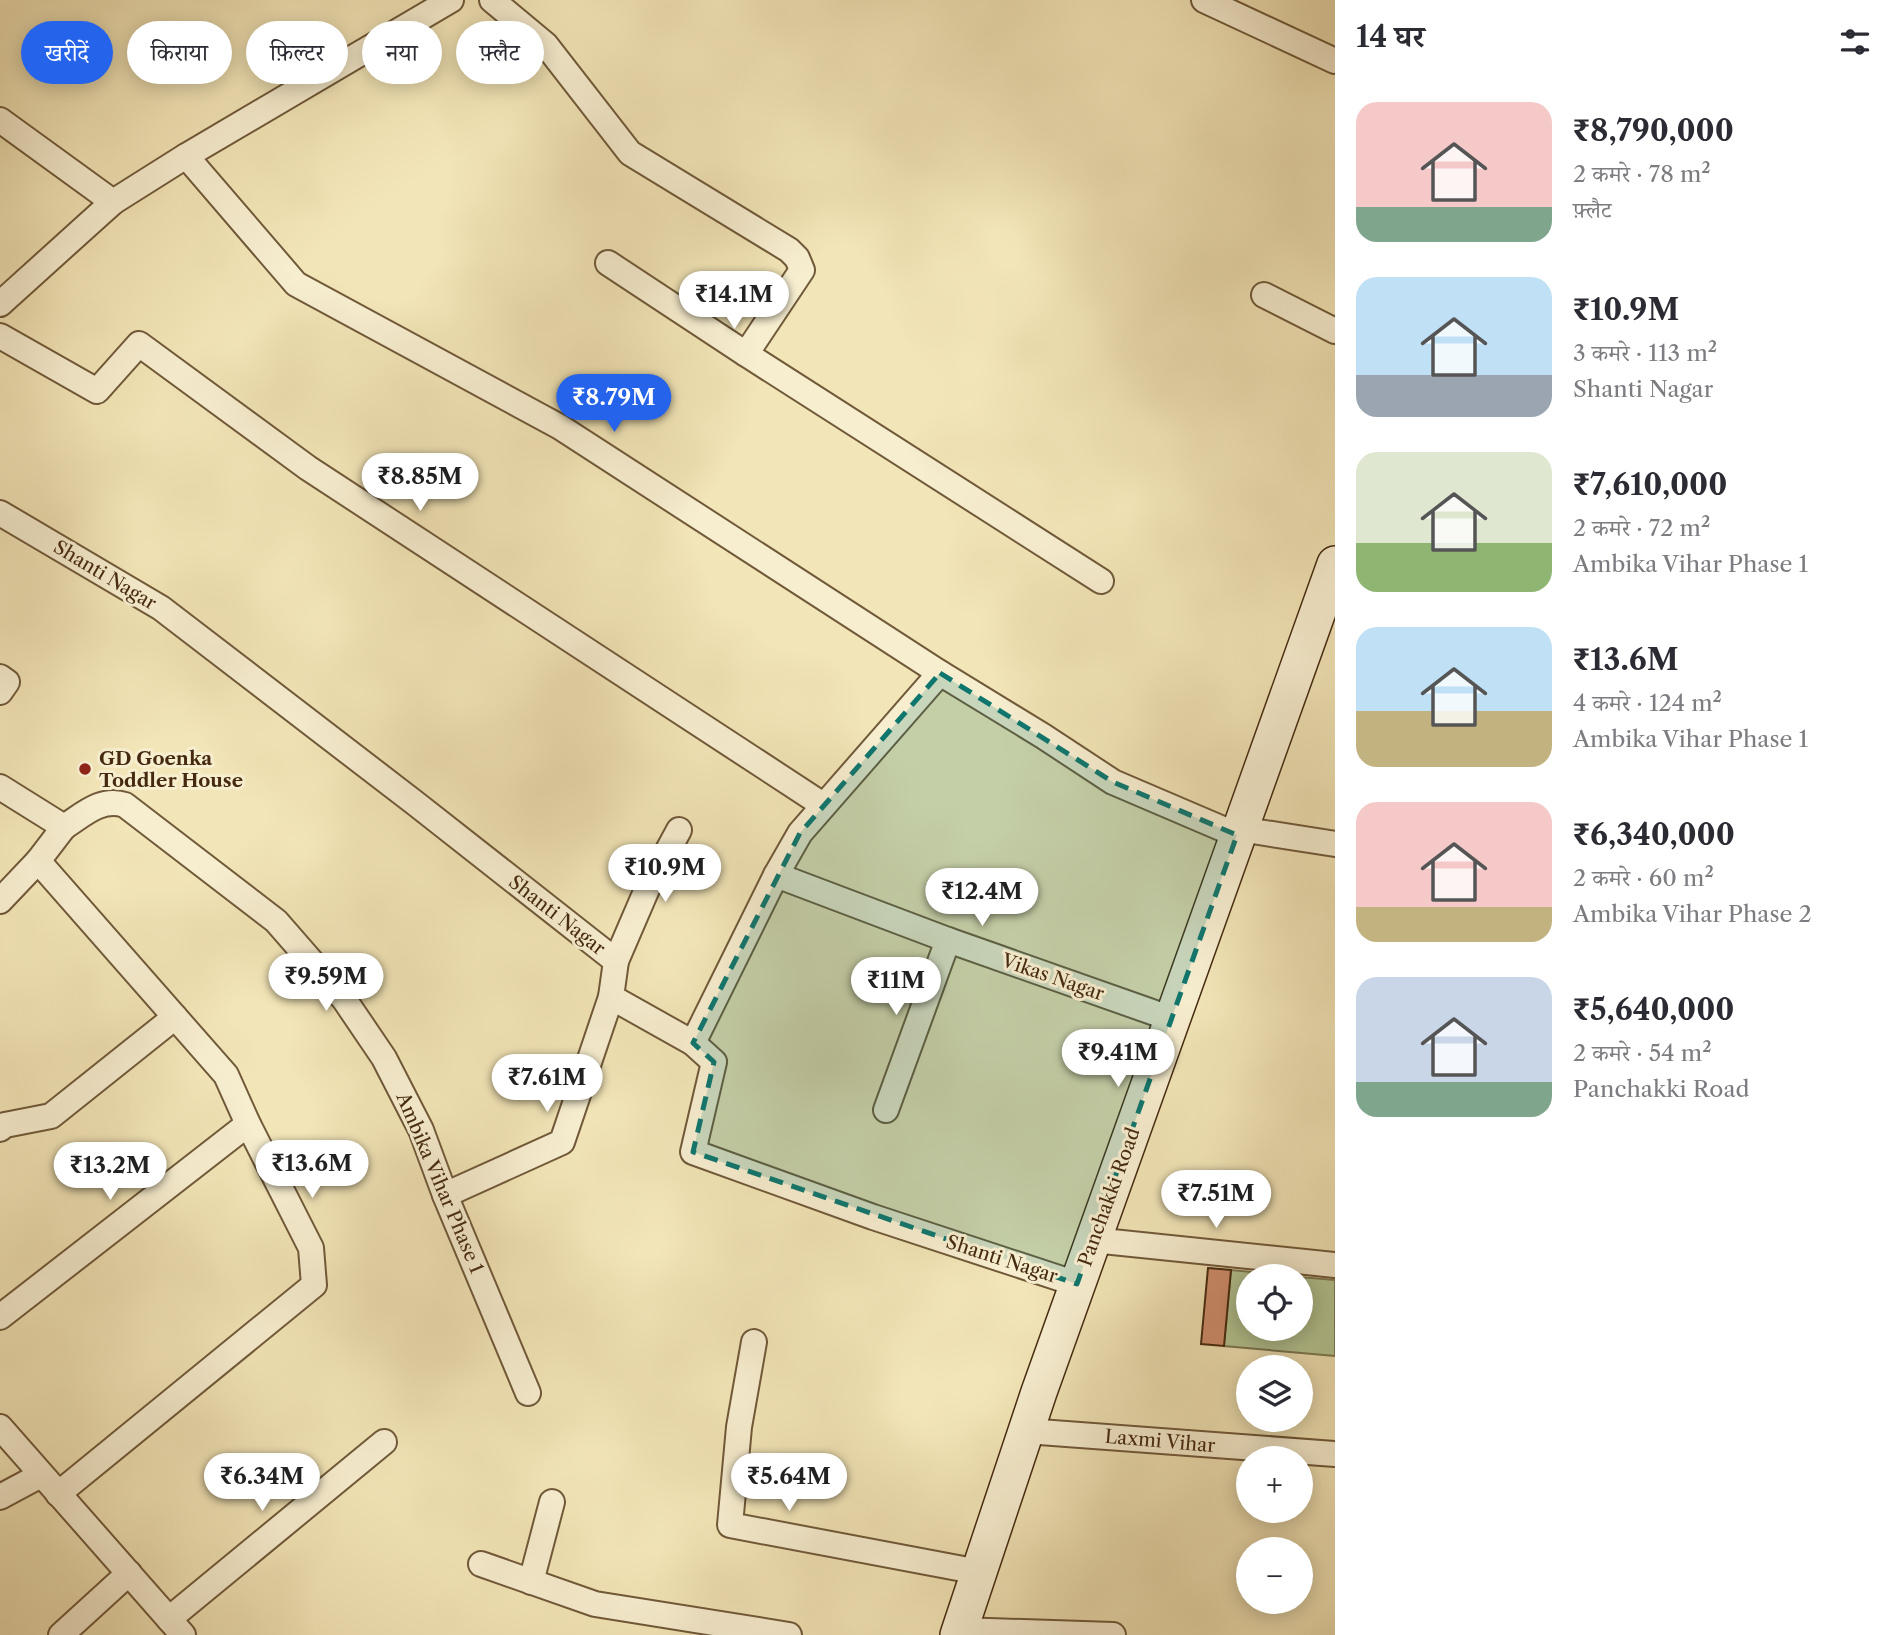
<!DOCTYPE html>
<html lang="hi">
<head>
<meta charset="utf-8">
<style>
  :root { --surface:#fff; --page:#f2f2f3; --text:#2b2b33; --muted:#7c7c81; --accent:#2563eb }
  body { margin:0; font-family:"Libre Caslon Text","Noto Serif Devanagari",serif; background:var(--page); color:var(--text); height:100vh; display:flex; flex-direction:column; font-size:26px; white-space:nowrap }
  * { box-sizing:border-box; margin:0 }
  p { font-size:23px; color:var(--muted) }
  .icon { flex:none; width:38px; height:38px; fill:none; stroke:currentColor; stroke-width:2; stroke-linecap:round; stroke-linejoin:round }
  .map { position:relative; flex:1; overflow:hidden }
  .panel { display:flex; flex-direction:column; background:var(--surface); width:560px }
  .panel>* { flex:none }
  .hud { position:absolute; left:21px; top:21px; width:665px; height:63px; display:flex; gap:14px }
  .fabs { position:absolute; left:1236px; top:1264px; display:grid; gap:14px }
  .fabs a { display:grid; place-items:center; width:77px; height:77px; border-radius:50%; background:var(--surface); box-shadow:0 4px 18px #0003; font-size:35px }
  .price { position:absolute; translate:-50% -60px; padding:0 16px; border-radius:24px; background:#fff; color:#222; font-size:23px; line-height:46px; filter:drop-shadow(0 2px 4px #0008) }
  .price::after { content:''; position:absolute; left:50%; top:42px; width:21px; height:16px; margin-left:-10px; background:inherit; clip-path:polygon(0 0,100% 0,50% 100%) }
  .price.on { background:var(--accent); color:#fff }
  ul { padding:0; list-style:none }
  li { display:flex; align-items:center; gap:21px; height:175px; padding:0 21px }
  li span { display:grid; place-items:center; flex:none; width:196px; height:140px; border-radius:21px; color:#555 }
  li>.icon { margin-inline-start:auto }
  span .icon { width:84px; height:84px; fill:#fffc; stroke-width:1 }
  li b { font-size:30px }
  h2 { display:flex; justify-content:space-between; align-items:center; height:84px; padding:0 21px; font-size:30px }
  .tag { padding:0 24px; border-radius:32px; background:var(--surface); box-shadow:0 4px 18px #0003; font-size:24px; line-height:63px }
  .tag.on { background:var(--accent); color:#fff }
  main { display:flex; flex:1; min-height:0 }
  .map>svg:first-child { display:block }
  .green { fill:#b4c694; stroke:#7c7852; stroke-width:2 }
  .building { fill:#cf8e6d; stroke:#452a0f; stroke-width:2 }
  .lines { fill:none; stroke-linecap:round; stroke-linejoin:round }
  .street-casing { stroke:#705939; stroke-width:28 }
  .secondary-casing { stroke:#452a0f; stroke-width:38 }
  .street { stroke:#f7eed0; stroke-width:24 }
  .secondary { stroke:#f7eed0; stroke-width:35 }
  .marked { fill:#0f766e; fill-opacity:0.2; stroke:#0f766e; stroke-width:5; stroke-dasharray:14 9; stroke-linejoin:round }
  .poi-dot { fill:#8f2418; stroke:#f7eed0; stroke-width:2.5 }
  .labels { text-anchor:middle; dominant-baseline:central; stroke-width:6; stroke-linejoin:round; paint-order:stroke }
  .street-label { font-size:19px; fill:#452a0f; stroke:#f7eed0 }
  .poi-label { font-size:19px; font-weight:bold; fill:#452a0f; stroke:#f7eed0; text-anchor:start }
</style>
</head>
<body>
<main>
<div class="map">
<svg width="1335" height="1635" viewBox="0 0 1335 1635">
  <rect width="100%" height="100%" fill="#f2e5b7"/>
  <filter id="stains"><feTurbulence type="fractalNoise" baseFrequency=".00286" numOctaves="4"/><feColorMatrix values="0 0 0 0 .2 0 0 0 0 .09 0 0 0 0 .02 0 0 0 .5 -.17"/></filter>
  <radialGradient id="worn" r=".72"><stop offset=".6" stop-color="#630" stop-opacity="0"/><stop offset="1" stop-color="#630" stop-opacity=".3"/></radialGradient>
  <polygon class="green" points="1231,1270 1291,1276 1248,1276 1248,1328 1300,1328 1300,1277 1335,1280 1335,1356 1224,1346"/>
  <polygon class="building" points="1208,1268 1231,1270 1224,1346 1201,1344"/>
  <g class="lines">
    <g class="street-casing">
      <g id="street">
        <polyline points="492,0 546,45 630,153 789,250 797,258 802,270 746,354 1101,581"/>
        <polyline points="1204,0 1335,61"/>
        <polyline points="0,120 113,202 186,156 296,284 560,427 940,673 1043,736 1113,782 1237,835"/>
        <polyline points="186,156 451,0"/>
        <polyline points="608,263 746,354"/>
        <polyline points="1264,295 1335,331"/>
        <polyline points="0,304 113,202"/>
        <polyline points="0,336 97,391 139,344 308,468 823,805"/>
        <polyline points="0,513 161,608 415,803 616,961 611,997 693,1043 714,1062 693,1152 873,1217 1077,1284"/>
        <polyline points="0,677 7,682 0,692"/>
        <path d="M0 787 64 827C83 815 101 797 125 805L276 921 344 999 384 1058 421 1130 445 1195 528 1393"/>
        <polyline points="1240,829 1335,844"/>
        <polyline points="38,861 226,1075 248,1124 311,1248 314,1285 58,1494"/>
        <polyline points="776,875 948,940 1172,1019"/>
        <polyline points="0,901 38,861 64,827"/>
        <polyline points="616,961 647,889 679,830"/>
        <polyline points="693,1043 776,875 800,833 940,673"/>
        <polyline points="886,1110 948,940"/>
        <polyline points="0,1129 5,1125 51,1116 175,1017"/>
        <polyline points="445,1195 562,1142 611,997"/>
        <polyline points="1093,1240 1335,1265"/>
        <polyline points="0,1317 248,1124"/>
        <polyline points="754,1342 739,1427 730,1525 979,1572"/>
        <polyline points="0,1427 183,1635"/>
        <polyline points="1026,1431 1335,1454"/>
        <polyline points="0,1497 41,1475"/>
        <polyline points="481,1564 595,1604 789,1635"/>
        <polyline points="531,1582 552,1502"/>
        <polyline points="169,1619 384,1442"/>
        <polyline points="960,1630 1113,1635"/>
        <polyline points="61,1635 129,1573"/>
      </g>
    </g>
    <g class="secondary-casing">
      <polyline id="secondary" points="958,1635 1039,1392 1335,564"/>
    </g>
    <use href="#street" class="street"/>
    <use href="#secondary" class="secondary"/>
  </g>
  <path class="marked" d="M940 673 1113 782 1237 835 1077 1284 693 1152 714 1062 693 1043 800 833Z"/>
  <circle class="poi-dot" cx="85" cy="769" r="7"/>
  <g class="labels">
    <g class="street-label">
      <text transform="translate(105 575) rotate(31)">Shanti Nagar</text>
      <text transform="translate(557 915) rotate(38)">Shanti Nagar</text>
      <text transform="translate(1053 977) rotate(19)">Vikas Nagar</text>
      <text transform="translate(440 1183) rotate(67)">Ambika Vihar Phase 1</text>
      <text transform="translate(1109 1197) rotate(-70)">Panchakki Road</text>
      <text transform="translate(1002 1259) rotate(18)">Shanti Nagar</text>
      <text transform="translate(1160 1441) rotate(5)">Laxmi Vihar</text>
    </g>
    <g class="poi-label">
      <text x="99" y="758">GD Goenka<tspan x="99" dy="22">Toddler House</tspan></text>
    </g>
  </g>
  <rect width="100%" height="100%" filter="url(#stains)"/>
  <rect width="100%" height="100%" fill="url(#worn)"/>
</svg>
<div class="fabs">
<a><svg class="icon" aria-label="locate" viewBox="0 0 24 24"><circle cx="12" cy="12" r="6"/><path d="M12 2v4M12 18v4M2 12h4M18 12h4"/></svg></a>
<a><svg class="icon" aria-label="layers" viewBox="0 0 24 24"><path d="M12 4l9 5-9 5-9-5zM3 14l9 5 9-5"/></svg></a>
<a>+</a>
<a>−</a>
</div>
<b class="price" style="left:734px;top:331px">₹14.1M</b>
<b class="price on" style="left:614px;top:434px">₹8.79M</b>
<b class="price" style="left:420px;top:513px">₹8.85M</b>
<b class="price" style="left:665px;top:904px">₹10.9M</b>
<b class="price" style="left:982px;top:928px">₹12.4M</b>
<b class="price" style="left:326px;top:1013px">₹9.59M</b>
<b class="price" style="left:896px;top:1017px">₹11M</b>
<b class="price" style="left:1118px;top:1089px">₹9.41M</b>
<b class="price" style="left:547px;top:1114px">₹7.61M</b>
<b class="price" style="left:312px;top:1200px">₹13.6M</b>
<b class="price" style="left:110px;top:1202px">₹13.2M</b>
<b class="price" style="left:1216px;top:1230px">₹7.51M</b>
<b class="price" style="left:262px;top:1513px">₹6.34M</b>
<b class="price" style="left:789px;top:1513px">₹5.64M</b>
<div class="hud">
<a class="tag on">खरीदें</a>
<a class="tag">किराया</a>
<a class="tag">फ़िल्टर</a>
<a class="tag">नया</a>
<a class="tag">फ़्लैट</a>
</div>
</div>
<section class="panel">
<h2>14 घर<svg class="icon" aria-label="filters" viewBox="0 0 24 24"><path d="M4 7h16M4 17h16"/><circle cx="9" cy="7" r="2"/><circle cx="15" cy="17" r="2"/></svg></h2>
<ul>
<li><span style="background:linear-gradient(#f6c9c9 75%,#7fa58c 0)"><svg class="icon" aria-label="home" viewBox="0 0 24 24"><path d="M3 11l9-7 9 7M6 9v11h12V9"/></svg></span><div><b>₹8,790,000</b><p>2 कमरे · 78 m²</p><p>फ़्लैट</p></div></li>
<li><span style="background:linear-gradient(#bfe0f5 70%,#9aa5b1 0)"><svg class="icon" aria-label="home" viewBox="0 0 24 24"><path d="M3 11l9-7 9 7M6 9v11h12V9"/></svg></span><div><b>₹10.9M</b><p>3 कमरे · 113 m²</p><p>Shanti Nagar</p></div></li>
<li><span style="background:linear-gradient(#dfe7d0 65%,#8fb573 0)"><svg class="icon" aria-label="home" viewBox="0 0 24 24"><path d="M3 11l9-7 9 7M6 9v11h12V9"/></svg></span><div><b>₹7,610,000</b><p>2 कमरे · 72 m²</p><p>Ambika Vihar Phase 1</p></div></li>
<li><span style="background:linear-gradient(#bfe0f5 60%,#c2b280 0)"><svg class="icon" aria-label="home" viewBox="0 0 24 24"><path d="M3 11l9-7 9 7M6 9v11h12V9"/></svg></span><div><b>₹13.6M</b><p>4 कमरे · 124 m²</p><p>Ambika Vihar Phase 1</p></div></li>
<li><span style="background:linear-gradient(#f6c9c9 75%,#c2b280 0)"><svg class="icon" aria-label="home" viewBox="0 0 24 24"><path d="M3 11l9-7 9 7M6 9v11h12V9"/></svg></span><div><b>₹6,340,000</b><p>2 कमरे · 60 m²</p><p>Ambika Vihar Phase 2</p></div></li>
<li><span style="background:linear-gradient(#c9d6e8 75%,#7fa58c 0)"><svg class="icon" aria-label="home" viewBox="0 0 24 24"><path d="M3 11l9-7 9 7M6 9v11h12V9"/></svg></span><div><b>₹5,640,000</b><p>2 कमरे · 54 m²</p><p>Panchakki Road</p></div></li>
</ul>
</section>
</main>
</body>
</html>
